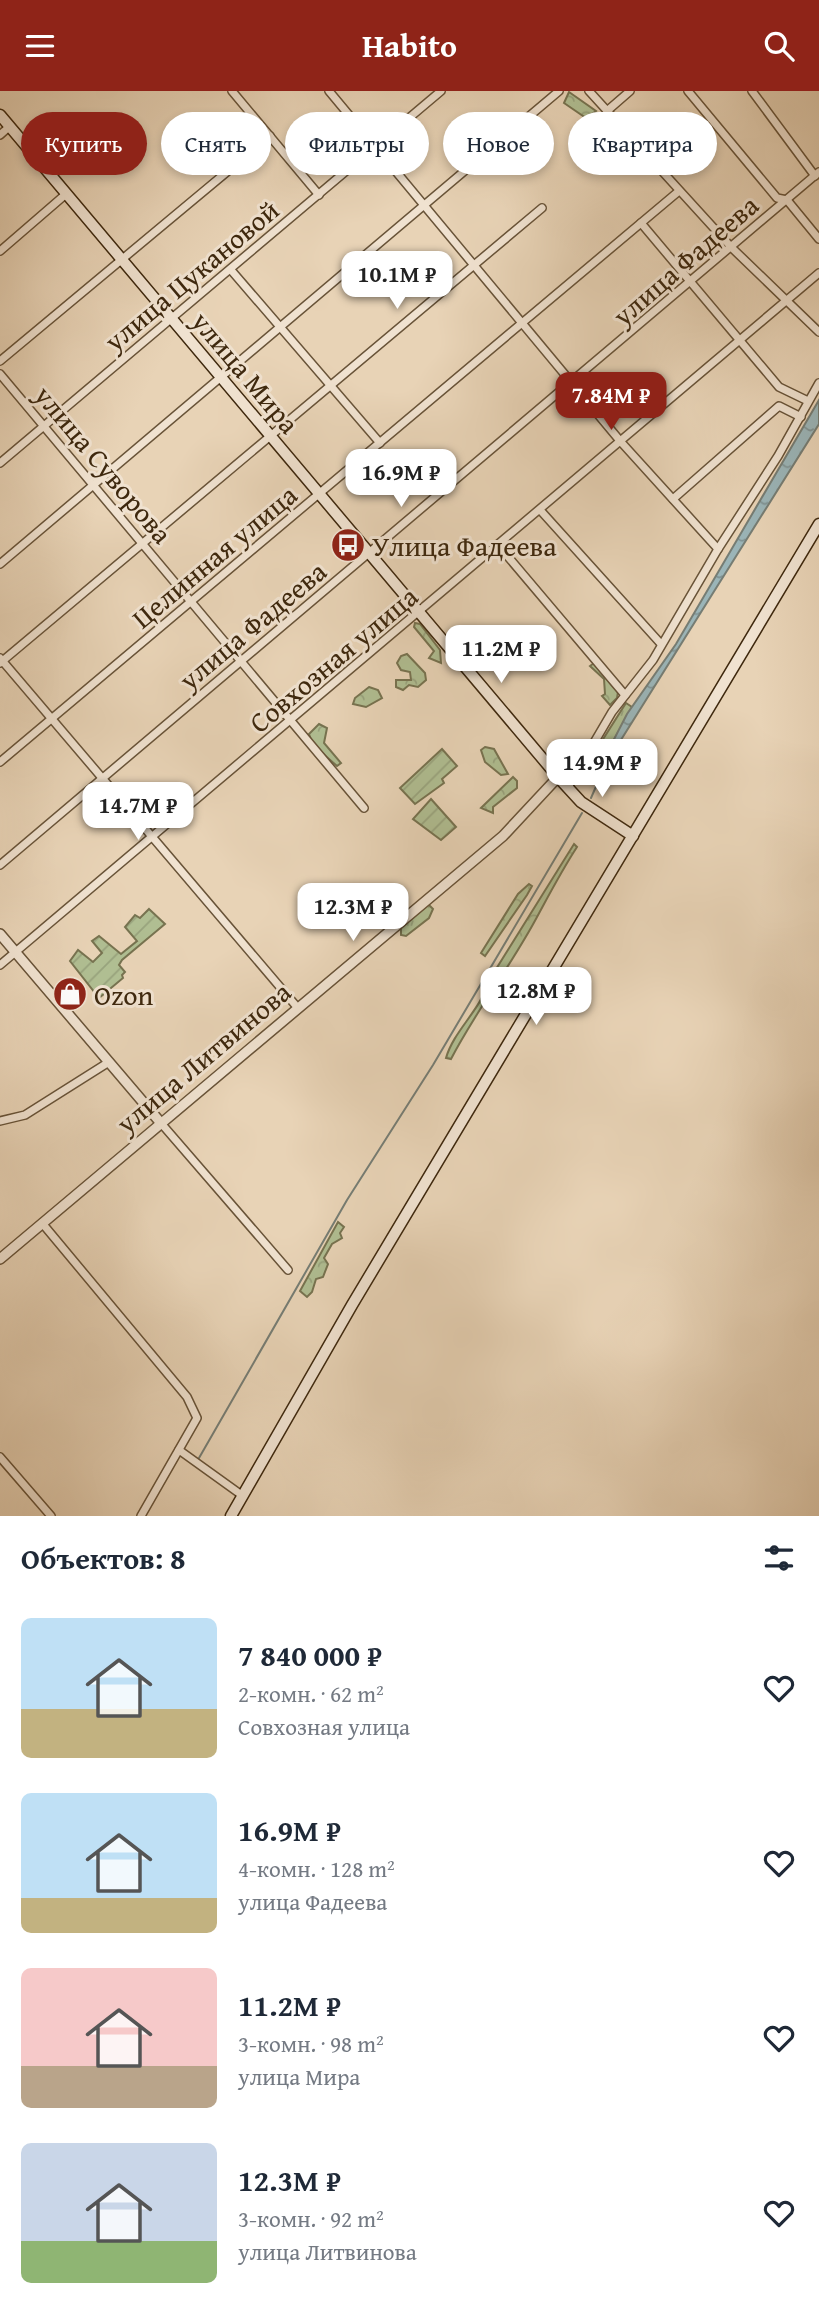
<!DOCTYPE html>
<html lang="ru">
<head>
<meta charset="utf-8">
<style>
  :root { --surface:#fff; --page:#f2f2f3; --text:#1f2937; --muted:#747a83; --accent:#8f2418 }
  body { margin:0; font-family:"Gentium Book Plus",serif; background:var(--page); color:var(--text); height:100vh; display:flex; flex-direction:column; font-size:26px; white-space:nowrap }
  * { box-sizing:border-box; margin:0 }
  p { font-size:23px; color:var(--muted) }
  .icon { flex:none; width:38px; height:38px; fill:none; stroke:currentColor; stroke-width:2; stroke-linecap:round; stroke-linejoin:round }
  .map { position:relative; height:1425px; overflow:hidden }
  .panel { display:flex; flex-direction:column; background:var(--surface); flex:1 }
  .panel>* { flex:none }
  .hud { position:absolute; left:21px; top:21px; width:777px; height:63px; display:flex; gap:14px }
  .price { position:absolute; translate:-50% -60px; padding:0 16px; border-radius:14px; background:#fff; color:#222; font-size:23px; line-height:46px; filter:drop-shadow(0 2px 4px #0008) }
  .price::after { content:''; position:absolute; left:50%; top:42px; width:21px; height:16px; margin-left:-10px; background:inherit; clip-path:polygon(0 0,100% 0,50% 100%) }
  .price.on { background:var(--accent); color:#fff }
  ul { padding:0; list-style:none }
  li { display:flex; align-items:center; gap:21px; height:175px; padding:0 21px }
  li span { display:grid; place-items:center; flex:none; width:196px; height:140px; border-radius:10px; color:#555 }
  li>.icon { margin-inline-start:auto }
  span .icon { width:84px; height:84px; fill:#fffc; stroke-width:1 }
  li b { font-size:30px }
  h2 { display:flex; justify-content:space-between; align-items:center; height:84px; padding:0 21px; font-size:30px }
  .tag { padding:0 24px; border-radius:32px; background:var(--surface); box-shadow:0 4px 10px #0003; font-size:24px; line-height:63px }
  .tag.on { background:var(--accent); color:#fff }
  header { display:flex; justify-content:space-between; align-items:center; height:91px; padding:0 21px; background:var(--accent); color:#fff; font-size:32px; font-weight:700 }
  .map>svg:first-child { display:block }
  .grass { fill:url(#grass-tufts); stroke:#777350; stroke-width:2 }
  .forest { fill:url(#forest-crowns); stroke:#777350; stroke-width:2 }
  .garden { fill:url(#garden-furrows); stroke:#777350; stroke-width:2 }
  .water { fill:url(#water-ripples); stroke:#767d74; stroke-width:2 }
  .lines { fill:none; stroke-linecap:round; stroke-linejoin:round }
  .stream { stroke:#767d74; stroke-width:2 }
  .minor-casing { stroke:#685338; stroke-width:10 }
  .tertiary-casing { stroke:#685338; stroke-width:12 }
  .secondary-casing { stroke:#3e280e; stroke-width:13 }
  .minor { stroke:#f0e2d0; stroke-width:7 }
  .tertiary { stroke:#f0e2d0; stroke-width:9 }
  .secondary { stroke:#f0e2d0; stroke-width:10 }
  .labels { text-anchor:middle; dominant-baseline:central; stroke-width:6; stroke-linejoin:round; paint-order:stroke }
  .street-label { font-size:28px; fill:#3e280e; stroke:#f0e2d0 }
  .poi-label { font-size:28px; fill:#3e280e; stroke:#f0e2d0; text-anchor:start }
</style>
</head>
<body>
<header><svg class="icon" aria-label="menu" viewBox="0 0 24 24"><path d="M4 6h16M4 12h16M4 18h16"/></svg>Habito<svg class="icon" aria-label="search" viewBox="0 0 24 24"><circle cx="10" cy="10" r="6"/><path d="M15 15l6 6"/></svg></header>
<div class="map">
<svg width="819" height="1425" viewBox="0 0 819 1425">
  <defs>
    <pattern id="grass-tufts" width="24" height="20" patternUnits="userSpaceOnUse" patternTransform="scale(1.75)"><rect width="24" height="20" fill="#b0be92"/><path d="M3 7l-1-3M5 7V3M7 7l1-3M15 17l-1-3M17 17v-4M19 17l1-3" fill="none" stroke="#98a37d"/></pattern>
    <pattern id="forest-crowns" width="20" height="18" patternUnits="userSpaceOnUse" patternTransform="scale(1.75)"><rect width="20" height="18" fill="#b0be92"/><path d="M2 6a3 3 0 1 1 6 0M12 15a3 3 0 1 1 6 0" fill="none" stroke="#98a37d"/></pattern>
    <pattern id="garden-furrows" width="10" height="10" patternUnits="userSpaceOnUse" patternTransform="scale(1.75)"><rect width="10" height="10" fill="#b0be92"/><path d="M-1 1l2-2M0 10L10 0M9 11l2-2" fill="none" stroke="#98a37d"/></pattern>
    <pattern id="water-ripples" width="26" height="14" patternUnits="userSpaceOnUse" patternTransform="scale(1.75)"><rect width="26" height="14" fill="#9bb5b8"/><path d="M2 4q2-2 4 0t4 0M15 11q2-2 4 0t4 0" fill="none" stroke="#809394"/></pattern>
  </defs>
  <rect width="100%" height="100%" fill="#e8d3b6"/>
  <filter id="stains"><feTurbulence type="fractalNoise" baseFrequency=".00286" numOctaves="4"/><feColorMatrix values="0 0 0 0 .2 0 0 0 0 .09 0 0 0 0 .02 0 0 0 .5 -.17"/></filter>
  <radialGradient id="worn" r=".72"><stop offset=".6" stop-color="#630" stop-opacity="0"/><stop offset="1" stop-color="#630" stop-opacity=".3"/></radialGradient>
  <g class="grass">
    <polygon points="626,612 632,616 609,658 600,653"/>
    <polygon points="428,813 433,818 429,827 406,845 401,844 401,837"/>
  </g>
  <g class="forest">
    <polygon points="569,1 596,20 586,27 564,12"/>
    <polygon points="415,532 420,533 440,559 441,572 429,567 434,560 414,536"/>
    <polygon points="407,563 425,582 426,589 418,596 409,594 403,599 396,596 396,589 411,589 410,581 401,579 397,572 401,565"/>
    <polygon points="594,572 618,601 617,607 610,614 602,605 605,603 604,588 590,575"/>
    <polygon points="369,596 378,599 382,607 366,616 353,613 355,607"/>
    <polygon points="319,633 327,637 324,652 341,672 337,675 313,654 309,643"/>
    <polygon points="485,656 494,658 508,683 501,684 485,671 481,659"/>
    <polygon points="513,686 517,690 517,697 493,716 493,722 481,717"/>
    <path d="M574 753 577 756C562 779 550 802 537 826 511 875 477 918 451 968L446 967C454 939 481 919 488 891Z"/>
    <polygon points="529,793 532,795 527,804 485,865 481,862 518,803"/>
    <polygon points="338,1131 344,1136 340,1142 342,1147 332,1153 324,1167 328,1173 323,1186 316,1188 312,1201 307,1206 300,1200"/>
  </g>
  <g class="garden">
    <polygon points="442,658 457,675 442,688 444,692 415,713 400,697"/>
    <polygon points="431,708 456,736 441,749 413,728"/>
    <polygon points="149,818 165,833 122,869 119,874 125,881 122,884 123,887 99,907 70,870 78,859 93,871 102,862 92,850 99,845 121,863 137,850 125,836 135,824 140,827"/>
  </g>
  <polygon class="water" points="819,309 819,333 614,660 609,658 627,623 676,553"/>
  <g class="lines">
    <g class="stream">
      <polyline points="591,707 612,659"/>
      <polyline points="199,1367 347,1109 433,974 582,722"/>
    </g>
    <g class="minor-casing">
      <g id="minor">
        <polyline points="232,0 319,104"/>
        <polyline points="329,0 621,351 718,458"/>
        <polyline points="589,0 732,157 819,241"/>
        <polyline points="688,0 777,107 787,109 819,148"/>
        <polyline points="752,0 815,85"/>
        <polyline points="607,20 630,0"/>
        <polyline points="0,44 9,36"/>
        <polyline points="641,132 779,296 808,310"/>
        <polyline points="0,160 66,103"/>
        <polyline points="231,179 380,352"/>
        <polyline points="0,270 270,45"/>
        <polyline points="0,283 364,717"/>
        <polyline points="0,372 441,0"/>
        <polyline points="673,408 779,315 801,326"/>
        <polyline points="541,420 661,553"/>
        <polyline points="499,455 625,604"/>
        <polyline points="0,473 559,0"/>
        <polyline points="0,567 297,916"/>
        <polyline points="0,572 542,117"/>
        <polyline points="0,671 679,100"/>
        <polyline points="568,696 612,621 653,569 718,458 778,365 819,292"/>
        <polyline points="0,774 819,81"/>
        <polyline points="0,874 819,182"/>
        <polyline points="0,1030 25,1024 109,971"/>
        <polyline points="160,1031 288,1179"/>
        <polyline points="42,1132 187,1306 197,1327 141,1425"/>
        <polyline points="179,1359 243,1405"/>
        <polyline points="0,1366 51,1425"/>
      </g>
    </g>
    <g class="tertiary-casing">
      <g id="tertiary">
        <polyline points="0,843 160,1031"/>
        <polyline points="0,1168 503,745 558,686"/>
      </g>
    </g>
    <g class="secondary-casing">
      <g id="secondary">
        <polyline points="0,24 558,686 581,711 633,745"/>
        <polyline points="231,1425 352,1214 819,433"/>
      </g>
    </g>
    <use href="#minor" class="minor"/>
    <use href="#tertiary" class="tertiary"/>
    <use href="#secondary" class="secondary"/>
  </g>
  <defs>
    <g id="bus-disc" transform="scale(1.75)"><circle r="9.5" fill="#8f2418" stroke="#f0e2d0"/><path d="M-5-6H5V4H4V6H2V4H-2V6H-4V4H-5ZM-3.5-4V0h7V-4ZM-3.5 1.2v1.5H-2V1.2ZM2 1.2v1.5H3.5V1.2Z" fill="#fff"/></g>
    <g id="shop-disc" transform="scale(1.75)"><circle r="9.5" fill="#8f2418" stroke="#f0e2d0"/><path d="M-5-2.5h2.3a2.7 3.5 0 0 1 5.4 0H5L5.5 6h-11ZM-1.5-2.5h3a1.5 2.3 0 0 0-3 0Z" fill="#fff"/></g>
  </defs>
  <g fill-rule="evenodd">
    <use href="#bus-disc" x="348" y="454"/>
    <use href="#shop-disc" x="70" y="903"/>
  </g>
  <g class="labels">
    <g class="street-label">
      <text transform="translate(685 169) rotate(-41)">улица Фадеева</text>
      <text transform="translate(191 184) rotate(-40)">улица Цукановой</text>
      <text transform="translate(246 281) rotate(50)">улица Мира</text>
      <text transform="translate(104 373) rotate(50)">улица Суворова</text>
      <text transform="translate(214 465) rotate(-40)">Целинная улица</text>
      <text transform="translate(252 534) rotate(-40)">улица Фадеева</text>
      <text transform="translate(333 568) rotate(-40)">Совхозная улица</text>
      <text transform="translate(203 966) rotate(-40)">улица Литвинова</text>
    </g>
    <g class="poi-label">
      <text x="372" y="454">Улица Фадеева</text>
      <text x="94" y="903">Ozon</text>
    </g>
  </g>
  <rect width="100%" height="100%" filter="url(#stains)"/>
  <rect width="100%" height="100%" fill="url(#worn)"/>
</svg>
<b class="price" style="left:397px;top:220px">10.1M ₽</b>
<b class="price on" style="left:611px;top:341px">7.84M ₽</b>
<b class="price" style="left:401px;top:418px">16.9M ₽</b>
<b class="price" style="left:501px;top:594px">11.2M ₽</b>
<b class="price" style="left:602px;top:708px">14.9M ₽</b>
<b class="price" style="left:138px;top:751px">14.7M ₽</b>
<b class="price" style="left:353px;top:852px">12.3M ₽</b>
<b class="price" style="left:536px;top:936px">12.8M ₽</b>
<div class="hud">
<a class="tag on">Купить</a>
<a class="tag">Снять</a>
<a class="tag">Фильтры</a>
<a class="tag">Новое</a>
<a class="tag">Квартира</a>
</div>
</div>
<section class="panel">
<h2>Объектов: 8<svg class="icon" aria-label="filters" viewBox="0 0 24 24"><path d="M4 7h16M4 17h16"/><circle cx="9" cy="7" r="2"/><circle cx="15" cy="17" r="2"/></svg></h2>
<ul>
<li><span style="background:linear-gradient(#bfe0f5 65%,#c2b280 0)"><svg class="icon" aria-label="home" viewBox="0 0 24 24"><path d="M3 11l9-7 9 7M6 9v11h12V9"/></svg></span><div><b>7 840 000 ₽</b><p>2-комн. · 62 m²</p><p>Совхозная улица</p></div><svg class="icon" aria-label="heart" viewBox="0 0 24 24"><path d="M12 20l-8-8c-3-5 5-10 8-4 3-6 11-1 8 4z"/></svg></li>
<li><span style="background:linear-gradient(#bfe0f5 75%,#c2b280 0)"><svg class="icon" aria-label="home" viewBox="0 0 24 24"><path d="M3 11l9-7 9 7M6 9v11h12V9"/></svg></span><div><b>16.9M ₽</b><p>4-комн. · 128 m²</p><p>улица Фадеева</p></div><svg class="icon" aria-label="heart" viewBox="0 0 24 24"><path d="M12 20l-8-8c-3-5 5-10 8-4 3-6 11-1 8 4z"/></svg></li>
<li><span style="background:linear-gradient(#f6c9c9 70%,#b9a48a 0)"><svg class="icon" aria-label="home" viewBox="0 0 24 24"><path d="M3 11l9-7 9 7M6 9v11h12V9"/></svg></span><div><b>11.2M ₽</b><p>3-комн. · 98 m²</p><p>улица Мира</p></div><svg class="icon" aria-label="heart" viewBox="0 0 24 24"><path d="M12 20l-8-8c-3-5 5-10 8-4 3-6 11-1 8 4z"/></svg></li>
<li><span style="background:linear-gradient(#c9d6e8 70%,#8fb573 0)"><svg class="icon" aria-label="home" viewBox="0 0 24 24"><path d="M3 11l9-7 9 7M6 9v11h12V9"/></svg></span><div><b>12.3M ₽</b><p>3-комн. · 92 m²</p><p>улица Литвинова</p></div><svg class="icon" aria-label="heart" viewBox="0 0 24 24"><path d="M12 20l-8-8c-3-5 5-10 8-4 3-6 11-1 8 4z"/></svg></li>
</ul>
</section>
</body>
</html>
